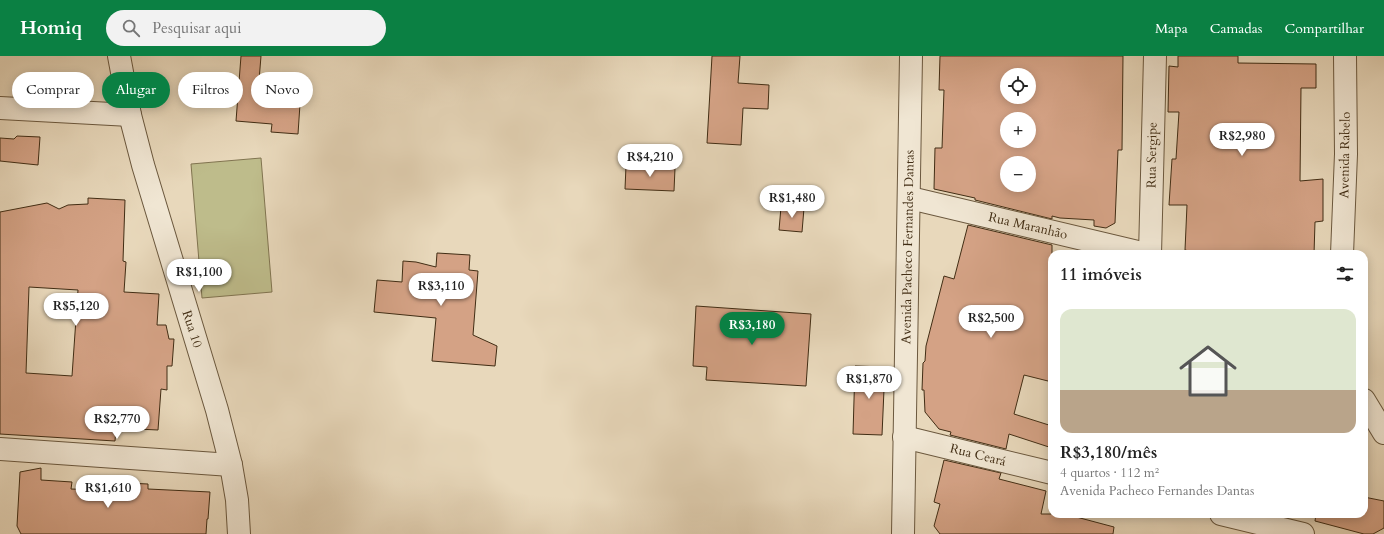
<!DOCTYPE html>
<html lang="pt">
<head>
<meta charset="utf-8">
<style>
  :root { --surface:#fff; --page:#f2f2f2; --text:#222; --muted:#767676; --line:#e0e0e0; --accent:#0b8043 }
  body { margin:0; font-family:Cardo,serif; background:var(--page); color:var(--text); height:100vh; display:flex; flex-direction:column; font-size:15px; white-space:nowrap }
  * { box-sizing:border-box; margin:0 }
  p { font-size:13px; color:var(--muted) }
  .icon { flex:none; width:22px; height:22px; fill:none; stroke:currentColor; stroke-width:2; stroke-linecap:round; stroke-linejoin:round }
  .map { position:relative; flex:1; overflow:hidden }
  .drawer { position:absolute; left:1048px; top:194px; width:320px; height:268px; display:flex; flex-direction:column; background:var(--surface); border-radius:12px; box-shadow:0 2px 10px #0003 }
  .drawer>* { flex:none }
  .guide { position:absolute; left:12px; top:16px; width:380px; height:36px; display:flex; gap:8px }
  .buttons { position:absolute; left:1000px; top:12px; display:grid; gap:8px }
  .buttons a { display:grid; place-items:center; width:36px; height:36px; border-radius:50%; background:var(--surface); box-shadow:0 2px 10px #0003; font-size:20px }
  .price { position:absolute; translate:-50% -34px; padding:0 9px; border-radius:14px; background:#fff; color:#222; font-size:13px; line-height:26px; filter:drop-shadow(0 1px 2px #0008) }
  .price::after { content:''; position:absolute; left:50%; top:24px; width:12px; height:9px; margin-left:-6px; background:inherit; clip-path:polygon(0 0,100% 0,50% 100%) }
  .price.current { background:var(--accent); color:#fff }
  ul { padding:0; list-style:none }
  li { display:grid; align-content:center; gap:8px; height:212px; padding:0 12px }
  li+li { border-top:1px solid var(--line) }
  li span { display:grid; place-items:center; height:124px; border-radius:12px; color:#555 }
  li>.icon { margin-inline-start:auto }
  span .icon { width:72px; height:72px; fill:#fffc; stroke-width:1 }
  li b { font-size:17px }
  h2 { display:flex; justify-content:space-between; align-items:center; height:48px; padding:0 12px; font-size:17px }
  .tag { padding:0 14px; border-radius:18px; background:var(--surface); box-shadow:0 2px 10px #0003; font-size:14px; line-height:36px }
  .tag.current { background:var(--accent); color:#fff }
  header { display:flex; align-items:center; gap:24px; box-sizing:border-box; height:56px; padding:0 20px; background:var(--accent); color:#fff }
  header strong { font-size:19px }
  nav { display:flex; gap:22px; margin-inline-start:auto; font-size:14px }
  .search { width:280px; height:36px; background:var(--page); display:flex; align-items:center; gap:10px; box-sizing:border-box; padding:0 14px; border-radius:22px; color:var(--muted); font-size:15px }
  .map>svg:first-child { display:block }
  .green { fill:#bebc8b; stroke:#807450 }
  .building { fill:#d4a285; stroke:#412d14; fill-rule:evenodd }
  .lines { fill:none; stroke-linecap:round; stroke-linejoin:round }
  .minor-casing { stroke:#6b583e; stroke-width:24 }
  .minor { stroke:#f0e6d3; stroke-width:22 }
  .labels { text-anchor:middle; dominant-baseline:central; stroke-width:3.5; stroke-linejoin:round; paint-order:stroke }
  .street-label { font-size:13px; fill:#412d14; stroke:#f0e6d3 }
</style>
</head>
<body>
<header>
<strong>Homiq</strong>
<div class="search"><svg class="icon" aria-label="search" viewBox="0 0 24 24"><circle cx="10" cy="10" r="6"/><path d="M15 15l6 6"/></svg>Pesquisar aqui</div>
<nav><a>Mapa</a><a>Camadas</a><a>Compartilhar</a></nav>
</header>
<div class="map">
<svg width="1384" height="478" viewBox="0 0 1384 478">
  <rect width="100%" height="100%" fill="#e8d8bb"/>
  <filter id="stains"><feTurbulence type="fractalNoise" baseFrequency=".005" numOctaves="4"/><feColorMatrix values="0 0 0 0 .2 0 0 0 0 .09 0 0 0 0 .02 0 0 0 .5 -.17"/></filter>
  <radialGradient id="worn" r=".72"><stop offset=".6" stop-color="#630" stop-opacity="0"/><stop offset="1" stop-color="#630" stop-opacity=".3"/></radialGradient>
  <polygon class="green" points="261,102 272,236 202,242 191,108"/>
  <g class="building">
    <polygon points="241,0 261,0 258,37 273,39 273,46 300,48 298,78 271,76 272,68 236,65"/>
    <polygon points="712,0 740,0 738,27 769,29 768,53 743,52 741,89 707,87"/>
    <path d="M940 0H1123L1122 94H1118L1115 167 1106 172 1094 170V164L1060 162 1052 160V163L975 144V142L934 133 935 92H942L944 34H939ZM1007 19H1029V41H1007ZM1007 63H1029V85H1007ZM1007 107H1029V129H1007Z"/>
    <polygon points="1178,0 1238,0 1238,7 1316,8 1316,32 1301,32 1300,125 1323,123 1323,165 1315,166 1314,198 1201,198 1185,194 1187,149 1169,149 1172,103 1176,103 1179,56 1168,56 1169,10 1178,11"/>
    <polygon points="17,80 40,81 38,109 0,105 0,82 14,83"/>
    <polygon points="626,110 675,112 674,135 625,133"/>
    <path d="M88 142 125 144 123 205 126 206 124 236 159 238 157 269H166L169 283H174L172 310H167V334L161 333 158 374 116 372 115 385 0 378V156L47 147 59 153 68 149 88 148ZM29 231 78 234 72 320 26 317Z"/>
    <polygon points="781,151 804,152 802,176 779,174"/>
    <polygon points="968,169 1052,189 1052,326 1024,319 1014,358 1052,370 1052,392 1009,378 1006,393 950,379 951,376 939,373 925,356 924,334 922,334 923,307 925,305 926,290 944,220 954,223"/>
    <polygon points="437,197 470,199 469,214 478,215 473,279 497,290 495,310 432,305 436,262 374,256 377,224 402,226 403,205 416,206 436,211"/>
    <polygon points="696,250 811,258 806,330 706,324 707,311 693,310"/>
    <polygon points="855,310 885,311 882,379 853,378"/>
    <polygon points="944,404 1001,417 999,423 1046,435 1041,458 1065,458 1114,471 1113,478 940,478 934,470 940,448 934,446"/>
    <polygon points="41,412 41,424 72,426 71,433 127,435 127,427 148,428 148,433 210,436 208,463 207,463 206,478 21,478 17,470 20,416"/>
    <polygon points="1364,441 1384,445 1384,472 1373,478 1364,478 1315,465 1316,458 1364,458"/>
  </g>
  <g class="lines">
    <g class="minor-casing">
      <g id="minor">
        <polyline points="119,0 130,59 143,109 217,354 231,409 237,444 239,478"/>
        <polyline points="0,52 130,59"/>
        <polyline points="910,142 1146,198"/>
        <polyline points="1150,198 1155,0"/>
        <polyline points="1342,198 1346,98 1345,0"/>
        <polyline points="1364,344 1384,377"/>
        <polyline points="904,381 1052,417"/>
        <polyline points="0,393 231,409"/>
        <polyline points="1221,458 1303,478"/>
        <polyline points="903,478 911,0"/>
      </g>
    </g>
    <use href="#minor" class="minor"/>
  </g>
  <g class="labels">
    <g class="street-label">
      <text transform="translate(1152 99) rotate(-89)">Rua Sergipe</text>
      <text transform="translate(1345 99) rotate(-89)">Avenida Rabelo</text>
      <text transform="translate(1028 170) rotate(13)">Rua Maranhão</text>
      <text transform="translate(908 191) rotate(-89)">Avenida Pacheco Fernandes Dantas</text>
      <text transform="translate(192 273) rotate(72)">Rua 10</text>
      <text transform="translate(978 399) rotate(14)">Rua Ceará</text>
    </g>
  </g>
  <rect width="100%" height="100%" filter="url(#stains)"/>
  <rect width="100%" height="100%" fill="url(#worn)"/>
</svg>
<div class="buttons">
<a><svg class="icon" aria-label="locate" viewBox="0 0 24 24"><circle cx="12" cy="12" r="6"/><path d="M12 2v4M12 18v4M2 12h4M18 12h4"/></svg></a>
<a>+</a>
<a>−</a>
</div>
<b class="price" style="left:1242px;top:101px">R$2,980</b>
<b class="price" style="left:650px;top:122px">R$4,210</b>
<b class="price" style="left:792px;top:163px">R$1,480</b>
<b class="price" style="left:199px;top:237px">R$1,100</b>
<b class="price" style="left:441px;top:251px">R$3,110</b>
<b class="price" style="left:76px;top:271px">R$5,120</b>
<b class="price" style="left:991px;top:283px">R$2,500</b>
<b class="price current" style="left:752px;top:290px">R$3,180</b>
<b class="price" style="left:869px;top:344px">R$1,870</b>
<b class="price" style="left:117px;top:384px">R$2,770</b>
<b class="price" style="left:108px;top:453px">R$1,610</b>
<div class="guide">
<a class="tag">Comprar</a>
<a class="tag current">Alugar</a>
<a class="tag">Filtros</a>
<a class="tag">Novo</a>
</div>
<section class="drawer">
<h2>11 imóveis<svg class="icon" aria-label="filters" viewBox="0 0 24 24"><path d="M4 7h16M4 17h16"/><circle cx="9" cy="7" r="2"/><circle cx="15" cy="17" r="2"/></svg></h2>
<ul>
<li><span style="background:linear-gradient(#dfe7d0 65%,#b9a48a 0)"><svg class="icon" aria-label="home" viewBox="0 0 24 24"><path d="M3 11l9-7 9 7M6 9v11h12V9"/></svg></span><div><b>R$3,180/mês</b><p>4 quartos · 112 m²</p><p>Avenida Pacheco Fernandes Dantas</p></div></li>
</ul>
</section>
</div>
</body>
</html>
